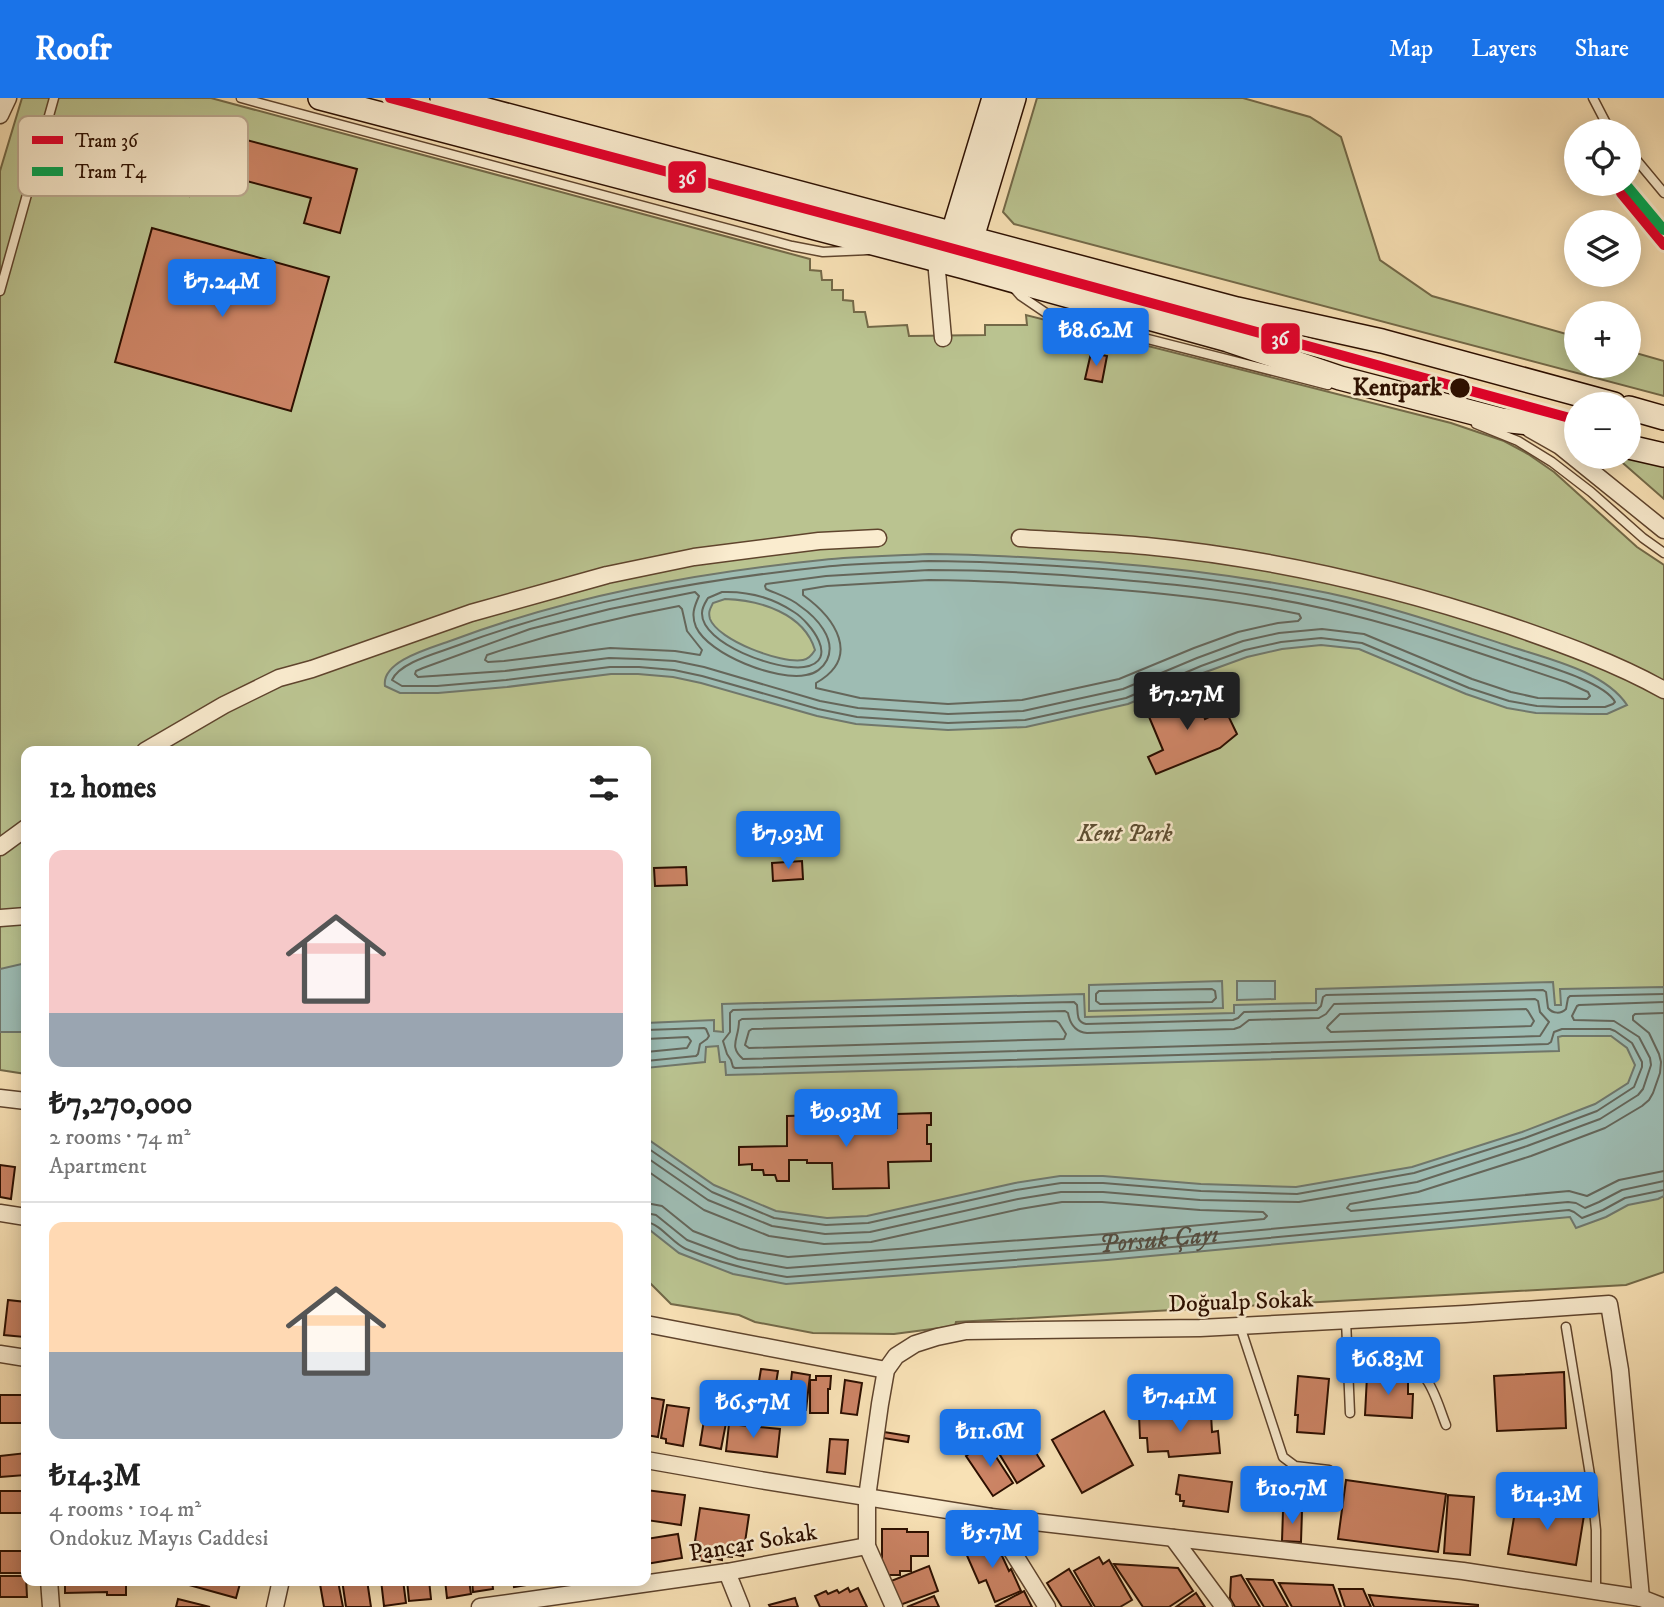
<!DOCTYPE html>
<html lang="en">
<head>
<meta charset="utf-8">
<style>
  :root { --surface:#fff; --page:#f2f2f2; --text:#222; --muted:#767676; --line:#e0e0e0; --accent:#1a73e8 }
  body { margin:0; font-family:"IM FELL DW Pica",serif; background:var(--page); color:var(--text); height:100vh; display:flex; flex-direction:column; font-size:26px; white-space:nowrap }
  * { box-sizing:border-box; margin:0 }
  p { font-size:23px; color:var(--muted) }
  .icon { flex:none; width:38px; height:38px; fill:none; stroke:currentColor; stroke-width:2; stroke-linecap:round; stroke-linejoin:round }
  .map { position:relative; flex:1; overflow:hidden }
  .details { position:absolute; left:21px; top:648px; width:630px; height:840px; display:flex; flex-direction:column; background:var(--surface); border-radius:14px; box-shadow:0 4px 18px #0003 }
  .details>* { flex:none }
  .controls { position:absolute; left:1564px; top:21px; display:grid; gap:14px }
  .controls a { display:grid; place-items:center; width:77px; height:77px; border-radius:50%; background:var(--surface); box-shadow:0 4px 18px #0003; font-size:35px }
  .price { position:absolute; translate:-50% -60px; padding:0 16px; border-radius:7px; background:var(--accent); color:#fff; font-size:23px; line-height:46px; filter:drop-shadow(0 2px 4px #0008) }
  .price::after { content:''; position:absolute; left:50%; top:42px; width:21px; height:16px; margin-left:-10px; background:inherit; clip-path:polygon(0 0,100% 0,50% 100%) }
  .price.active { background:#222; color:#fff }
  ul { padding:0; list-style:none }
  li { display:grid; align-content:center; gap:14px; height:371px; padding:0 28px }
  li+li { border-top:2px solid var(--line) }
  li span { display:grid; place-items:center; height:217px; border-radius:14px; color:#555 }
  li>.icon { margin-inline-start:auto }
  span .icon { width:126px; height:126px; fill:#fffc; stroke-width:1 }
  li b { font-size:30px }
  h2 { display:flex; justify-content:space-between; align-items:center; height:84px; padding:0 28px; font-size:30px }
  header { display:flex; align-items:center; gap:42px; box-sizing:border-box; height:98px; padding:0 35px; background:var(--accent); color:#fff }
  header strong { font-size:33px }
  nav { display:flex; gap:38px; margin-inline-start:auto; font-size:24px }
  .map>svg:first-child { display:block }
  .green { fill:#bac390; stroke:#736948; stroke-width:2 }
  .water { fill:#9ebcb3; stroke:#70776b; stroke-width:2; fill-rule:evenodd }
  .lines { fill:none; stroke-linecap:round; stroke-linejoin:round }
  .shore { stroke:#65665a; stroke-width:2 }
  .building { fill:#cc8465; stroke:#2c0f00; stroke-width:2 }
  .lane-casing { stroke:#5f442d; stroke-width:11 }
  .street-casing { stroke:#5f442d; stroke-width:19 }
  .secondary-casing { stroke:#2c0f00; stroke-width:26 }
  .lane { stroke:#faeccf; stroke-width:8 }
  .street { stroke:#faeccf; stroke-width:16 }
  .secondary { stroke:#faeccf; stroke-width:23 }
  .tram-1-casing { stroke:#faeccf; stroke-width:16 }
  .tram-2-casing { stroke:#faeccf; stroke-width:16 }
  .tram-1 { stroke:#e4002b; stroke-width:10 }
  .tram-2 { stroke:#00a651; stroke-width:10 }
  .stop-dot { fill:#2c0f00; stroke:#faeccf; stroke-width:2.5 }
  .labels { text-anchor:middle; dominant-baseline:central; stroke-width:5; stroke-linejoin:round; paint-order:stroke }
  .stop-label { font-size:24px; font-weight:bold; fill:#2c0f00; stroke:#faeccf; text-anchor:end }
  .park-label { font-size:24px; font-style:italic; fill:#5e4e32; stroke:#faeccf }
  .street-label { font-size:24px; fill:#2c0f00; stroke:#faeccf }
  .water-label { font-size:26px; font-style:italic; fill:#544c3f; stroke:#faeccf }
  .key { fill:#faeccf; stroke:#bcaa91; stroke-width:2 }
  .key-label { font-size:19px; fill:#2c0f00 }
  .line-badge { stroke:#faeccf; stroke-width:2.5 }
  .badge-label { font-size:19px; text-anchor:middle; font-weight:bold; fill:#fff }
</style>
</head>
<body>
<header>
<strong>Roofr</strong>
<nav><a>Map</a><a>Layers</a><a>Share</a></nav>
</header>
<div class="map">
<svg width="1664" height="1509" viewBox="0 0 1664 1509">
  <rect width="100%" height="100%" fill="#f8e1b5"/>
  <filter id="stains"><feTurbulence type="fractalNoise" baseFrequency=".00286" numOctaves="4"/><feColorMatrix values="0 0 0 0 .2 0 0 0 0 .09 0 0 0 0 .02 0 0 0 .5 -.17"/></filter>
  <radialGradient id="worn" r=".72"><stop offset=".6" stop-color="#630" stop-opacity="0"/><stop offset="1" stop-color="#630" stop-opacity=".3"/></radialGradient>
  <g class="green">
    <polygon points="22,0 211,0 810,161 810,172 821,173 822,182 832,182 832,192 843,192 843,202 853,203 854,214 865,214 868,229 907,227 909,238 985,237 985,227 1027,227 1026,217 1451,325 1504,343 1528,356 1554,374 1637,449 1664,467 1664,1174 1626,1187 956,1224 955,1228 894,1236 813,1235 755,1224 739,1217 671,1206 646,1181 646,653 26,653 26,976 0,972 0,73"/>
    <polygon points="1037,0 1243,0 1310,19 1341,39 1380,162 1432,198 1577,239 1577,268 1629,268 1629,253 1664,263 1664,298 1014,126 1003,114"/>
    <polygon points="1616,359 1629,359 1664,368 1664,401"/>
  </g>
  <g class="water">
    <path d="M929 456C985 456 1041 460 1098 464 1177 470 1250 479 1328 495 1389 508 1447 528 1506 547 1544 560 1604 572 1627 607L1607 616H1590L1536 615 1507 610 1466 596 1359 551 1321 547 1282 551 1247 559 1203 575 1128 606 1026 629 948 632 856 626 817 618 701 585 673 579 638 576H611L507 589 438 595H400L385 588C381 563 431 550 450 543 570 498 695 475 822 462 858 458 893 458 929 456ZM725 501C759 502 804 515 815 552 812 557 809 561 803 562 781 566 718 542 710 521 708 514 710 511 713 505Z"/>
    <polygon points="26,865 26,934 0,934 0,871"/>
    <polygon points="1222,883 1223,910 1089,913 1089,887"/>
    <polygon points="1237,883 1275,883 1275,901 1237,902"/>
    <polygon points="1553,884 1555,907 1561,907 1560,891 1664,889 1664,1098 1658,1101 1628,1107 1606,1119 1576,1130 1570,1119 1107,1162 786,1186 733,1176 679,1155 646,1129 646,1040 714,1087 776,1113 827,1120 867,1118 1015,1085 1060,1078 1103,1078 1201,1086 1296,1089 1412,1069 1522,1034 1595,1006 1628,985 1635,967 1627,950 1611,938 1562,938 1558,939 1559,953 726,977 725,964 720,964 718,948 706,949 705,964 646,970 646,925 714,922 714,933 723,934 722,906 1084,896 1085,919 1234,915 1234,907 1316,905 1316,891"/>
  </g>
  <g class="lines">
    <g class="shore">
      <path d="M929 463C987 463 1045 467 1103 471 1179 477 1254 486 1328 502 1392 516 1454 538 1516 558 1539 566 1604 583 1615 604L1613 606 1605 609H1561L1537 608 1509 603 1469 590 1362 545 1321 540 1281 544 1245 552 1201 568 1126 600 1025 622 948 625 857 619 818 611 702 578 674 572 639 569H610L506 582 437 588H402L392 582C400 564 438 555 456 548 574 504 698 482 823 469 858 465 894 465 929 463Z"/>
      <path d="M929 472C986 472 1043 475 1099 480 1176 486 1251 494 1326 511 1408 529 1487 558 1566 584L1588 594 1590 598 1587 601 1538 600 1511 594 1472 581 1364 536 1322 531 1279 535 1243 543 1197 560 1123 591 1023 613 948 616 858 610 820 603 704 569 675 563 639 561 609 560 505 573 418 579 415 576 416 573 423 570 530 531 610 511 695 494 699 498C694 509 691 517 696 529 709 557 777 583 806 577 815 576 823 570 827 562 837 541 816 519 800 508 791 500 777 496 766 491L765 488 766 486 826 478Z"/>
      <path d="M929 482C985 482 1040 486 1096 490 1164 495 1231 502 1299 516L1301 520 1298 523 1278 525 1238 534 1194 550 1119 581 1022 602 948 606 860 600 816 590V585C862 559 835 520 803 497V492L827 488Z"/>
      <path d="M722 494C747 493 773 500 794 514 810 524 841 563 804 569 778 573 701 546 702 515 702 509 705 505 708 500Z"/>
      <path d="M679 508 682 511 687 533 702 552 700 557 675 553 610 550 504 563 488 564 485 562 487 557C550 536 614 520 679 508Z"/>
      <polygon points="1212,891 1215,893 1216,900 1212,904 1100,906 1096,903 1096,896 1099,893"/>
      <path d="M1535 901 1538 903 1540 914 1549 924 1540 938 743 961C728 948 739 941 739 923L742 921 1065 913 1068 915C1070 926 1075 934 1087 935L1234 931 1240 929 1249 922 1319 920 1326 916 1334 906Z"/>
      <polygon points="1526,911 1528,913 1534,923 1531,928 1331,934 1327,930 1328,928 1340,916"/>
      <polyline points="1664,915 1635,916 1633,918 1633,922 1649,935 1659,956 1661,964 1660,975 1653,995 1649,1002 1642,1008 1605,1030 1531,1058 1418,1094 1350,1106 1347,1110 1351,1113 1569,1093 1587,1098 1619,1082 1664,1073"/>
      <polygon points="1056,923 1059,925 1066,936 1064,941 749,950 745,947 749,933 752,931"/>
      <polyline points="646,932 704,930 706,931 709,938 707,941 700,946 698,956 696,958 646,963"/>
      <polyline points="646,941 688,939 691,943 687,950 646,954"/>
      <path d="M646 1049 712 1094 774 1120 826 1127 868 1125 1016 1092 1061 1085H1103L1201 1093 1297 1096 1414 1075 1525 1040 1597 1013 1634 989 1642 969V964L1632 945 1615 933 1610 931H1562L1554 934 1551 944 1548 946 735 970 733 969 731 962 727 956 723 943 730 934V915L733 912 1074 904 1077 907C1078 915 1076 924 1086 926L1233 922 1238 920 1244 914 1317 912 1321 908 1323 899 1326 897 1543 892 1546 894 1548 910C1553 916 1561 916 1566 911L1568 900 1570 898 1664 896"/>
      <polyline points="646,1059 708,1102 772,1128 825,1136 870,1134 1018,1101 1061,1094 1103,1094 1200,1102 1299,1104 1417,1084 1527,1048 1600,1021 1638,997 1643,991 1651,967 1650,960 1639,939 1614,923 1574,922 1572,918 1577,908 1579,907 1664,904"/>
      <polyline points="646,1072 704,1112 769,1138 824,1146 871,1144 1020,1111 1062,1104 1102,1104 1200,1112 1263,1114 1267,1118 1264,1121 1105,1136 788,1159 740,1151 693,1133 662,1108 646,1105"/>
      <path id="s1" d="M646 1115 656 1117 687 1142 738 1161 787 1170 1106 1146 1568 1104 1576 1105 1585 1110 1599 1104 1622 1092 1664 1083"/>
      <path d="M646 1124C661 1126 672 1145 686 1151 720 1165 751 1173 787 1179L1107 1155 1569 1112 1574 1114 1582 1120 1603 1112 1625 1100 1664 1092"/>
    </g>
  </g>
  <g class="building">
    <polygon points="170,22 357,71 340,135 304,125 311,100 197,70 189,98 152,89"/>
    <polygon points="152,130 329,179 291,313 115,264"/>
    <polygon points="1091,255 1107,258 1102,284 1085,281"/>
    <polygon points="1196,595 1205,621 1225,611 1237,636 1220,650 1156,676 1148,659 1163,652 1147,614"/>
    <polygon points="802,763 803,781 773,783 772,765"/>
    <polygon points="686,769 687,787 655,788 654,770"/>
    <polygon points="931,1015 931,1027 927,1027 927,1046 931,1046 931,1063 888,1064 889,1090 833,1091 832,1065 807,1065 807,1062 789,1062 789,1083 777,1083 775,1077 764,1077 763,1072 752,1072 752,1066 739,1067 739,1049 787,1048 787,1018 821,1017 822,1034 833,1034 833,1029 848,1020 863,1017 874,1019 889,1027 889,1031 897,1030 897,1016"/>
    <polygon points="0,1067 15,1069 11,1101 0,1099"/>
    <polygon points="8,1202 26,1204 24,1239 4,1237"/>
    <polygon points="761,1271 778,1273 773,1304 756,1301"/>
    <polygon points="792,1274 810,1277 806,1312 788,1310"/>
    <polygon points="1564,1274 1566,1330 1497,1333 1494,1278"/>
    <polygon points="816,1278 831,1278 830,1291 828,1291 828,1315 810,1315 810,1282 816,1282"/>
    <polygon points="1298,1278 1329,1281 1324,1336 1297,1334 1298,1317 1295,1317"/>
    <polygon points="1367,1278 1408,1280 1408,1296 1413,1296 1412,1320 1365,1317"/>
    <polygon points="845,1282 862,1285 857,1317 841,1315"/>
    <rect x="0" y="1297" width="23" height="28"/>
    <polygon points="646,1299 664,1302 658,1339 646,1337"/>
    <polygon points="667,1307 689,1310 683,1348 666,1345 666,1341 661,1340"/>
    <polygon points="1104,1313 1133,1367 1082,1395 1052,1342"/>
    <polygon points="1206,1313 1206,1317 1211,1316 1212,1334 1218,1333 1220,1355 1169,1359 1168,1353 1148,1354 1147,1340 1140,1340 1139,1317"/>
    <polygon points="1011,1318 1016,1325 1017,1324 1044,1368 1017,1385 986,1334"/>
    <polygon points="704,1322 726,1325 721,1351 700,1347"/>
    <polygon points="729,1326 780,1331 777,1359 726,1353"/>
    <polygon points="884,1334 909,1338 908,1344 883,1340"/>
    <polygon points="830,1341 848,1342 845,1376 827,1374"/>
    <polygon points="987,1345 1013,1385 993,1398 966,1358"/>
    <polygon points="26,1355 26,1379 25,1379 25,1377 0,1379 0,1358"/>
    <polygon points="1179,1377 1232,1384 1228,1414 1183,1408 1184,1403 1180,1403 1180,1397 1176,1396"/>
    <polygon points="1346,1382 1446,1396 1438,1454 1338,1441"/>
    <polygon points="646,1392 685,1397 681,1427 646,1422"/>
    <rect x="0" y="1393" width="26" height="22"/>
    <polygon points="1448,1397 1474,1399 1470,1457 1444,1455"/>
    <polygon points="1517,1401 1585,1411 1576,1467 1508,1456"/>
    <polygon points="700,1410 749,1417 743,1458 732,1456 732,1459 722,1458 722,1462 711,1460 710,1464 699,1462 701,1453 697,1453 699,1444 695,1443"/>
    <polygon points="1283,1413 1302,1413 1301,1444 1282,1443"/>
    <polygon points="882,1431 907,1431 907,1434 928,1434 928,1458 911,1458 911,1473 900,1473 900,1477 886,1477 886,1471 882,1471"/>
    <polygon points="678,1436 682,1460 646,1466 646,1441"/>
    <polygon points="961,1444 997,1447 1009,1473 1011,1471 1021,1493 995,1504 986,1482 979,1485"/>
    <rect x="0" y="1453" width="24" height="22"/>
    <polygon points="1099,1459 1103,1466 1109,1462 1132,1502 1120,1509 1095,1509 1074,1473"/>
    <polygon points="1114,1466 1178,1470 1193,1493 1169,1509 1143,1509"/>
    <polygon points="929,1468 938,1493 900,1507 891,1483"/>
    <polygon points="1069,1471 1092,1509 1062,1509 1047,1485"/>
    <polygon points="1241,1477 1260,1509 1235,1509 1230,1500 1231,1479"/>
    <polygon points="0,1478 26,1478 27,1499 0,1499"/>
    <polygon points="1247,1481 1273,1482 1288,1509 1264,1509"/>
    <polygon points="65,1482 126,1482 126,1497 107,1497 107,1494 65,1495"/>
    <polygon points="183,1482 241,1482 236,1500 182,1485"/>
    <polygon points="342,1482 367,1482 371,1509 346,1509"/>
    <polygon points="381,1482 403,1482 406,1505 384,1508"/>
    <polygon points="407,1482 429,1482 431,1501 409,1503"/>
    <polygon points="445,1482 469,1482 471,1496 447,1500"/>
    <polygon points="472,1482 492,1482 493,1491 473,1494"/>
    <polygon points="513,1482 533,1482 533,1486 514,1489"/>
    <polygon points="338,1483 343,1509 324,1509 320,1486"/>
    <polygon points="1279,1485 1333,1487 1341,1509 1292,1509"/>
    <polygon points="848,1490 850,1494 858,1490 867,1509 820,1509 815,1498 826,1493 828,1496 837,1492 839,1495"/>
    <polygon points="1339,1491 1363,1491 1371,1509 1345,1509"/>
    <polygon points="1024,1493 1032,1509 997,1509 996,1508"/>
    <polygon points="1196,1495 1205,1509 1176,1509"/>
    <polygon points="1369,1497 1478,1507 1478,1509 1374,1509"/>
    <polygon points="934,1498 939,1509 907,1509"/>
    <polygon points="795,1500 798,1509 770,1509 769,1507"/>
    <polygon points="178,1501 210,1509 176,1509"/>
  </g>
  <g class="lines">
    <g class="lane-casing">
      <g id="lane">
        <polyline points="241,0 792,148 823,154 869,152"/>
        <polyline points="1593,0 1606,25 1613,33"/>
        <polyline points="1629,53 1664,95"/>
        <polyline points="1013,189 1021,198 1046,215 1328,287"/>
        <polyline points="0,193 54,0"/>
        <polyline points="1476,326 1518,343 1552,364 1591,394 1643,440 1664,455"/>
        <polyline points="1346,1222 1350,1315"/>
        <polyline points="1240,1228 1283,1359 1295,1368 1329,1372"/>
        <polyline points="1566,1229 1591,1383 1596,1432 1596,1493"/>
        <path d="M1348 1263C1374 1263 1409 1257 1426 1281 1435 1293 1440 1312 1446 1327"/>
      </g>
    </g>
    <g class="street-casing">
      <g id="street">
        <polyline points="0,17 8,0"/>
        <polyline points="936,162 943,240"/>
        <polyline points="1530,331 1560,348 1664,432"/>
        <path d="M1020 440C1062 443 1104 444 1146 448 1270 460 1391 488 1508 527 1560 545 1616 565 1664 592"/>
        <polyline points="145,653 224,607 279,580 312,571 471,515 607,477 694,459 819,443 878,440"/>
        <polyline points="0,749 26,730"/>
        <polyline points="0,820 26,818"/>
        <polyline points="0,1000 26,1003"/>
        <polyline points="0,1115 26,1119"/>
        <polyline points="646,1226 886,1272"/>
        <polyline points="0,1256 26,1260"/>
        <polyline points="646,1362 760,1382 991,1419 1463,1473 1641,1500 1664,1509"/>
        <polyline points="991,1419 1047,1509"/>
        <polyline points="1173,1440 1224,1509"/>
        <polyline points="727,1474 741,1509"/>
        <polyline points="49,1482 51,1509"/>
        <polyline points="275,1509 281,1482"/>
        <polyline points="480,1509 727,1474 867,1448"/>
        <polyline points="894,1509 867,1448 867,1399 880,1306 886,1272 896,1258 915,1246 937,1239 966,1233 1200,1230 1465,1216 1609,1206 1620,1272 1641,1500"/>
      </g>
    </g>
    <g class="secondary-casing">
      <g id="secondary">
        <polyline points="320,0 964,169 1228,242 1340,280 1501,322 1538,326 1577,335"/>
        <polyline points="442,0 1237,211 1382,243 1614,306"/>
        <polyline points="948,151 994,0"/>
        <polyline points="968,153 1014,0"/>
        <polyline points="1629,310 1664,320"/>
        <polyline points="1629,349 1664,357"/>
      </g>
    </g>
    <use href="#lane" class="lane"/>
    <use href="#street" class="street"/>
    <use href="#secondary" class="secondary"/>
    <g class="tram-1-casing">
      <g id="tram-1">
        <polyline points="390,0 874,129 1577,322"/>
        <polyline points="1621,95 1664,147"/>
      </g>
    </g>
    <g class="tram-2-casing">
      <polyline id="tram-2" points="1628,89 1664,132"/>
    </g>
    <use href="#tram-1" class="tram-1"/>
    <use href="#tram-2" class="tram-2"/>
  </g>
  <circle class="stop-dot" cx="1460" cy="290" r="11"/>
  <g class="labels">
    <g class="stop-label">
      <text x="1442" y="290">Kentpark</text>
    </g>
    <g class="park-label">
      <text x="1125" y="736">Kent Park</text>
    </g>
    <g class="street-label">
      <text transform="translate(1241 1204) rotate(-2)">Doğualp Sokak</text>
      <text transform="translate(753 1445) rotate(-10)">Pancar Sokak</text>
    </g>
    <g class="water-label">
      <text stroke="none"><textPath href="#s1" startOffset="527">Porsuk Çayı</textPath></text>
    </g>
  </g>
  <rect x="18" y="18" width="230" height="80" rx="10" class="key"/>
  <rect x="32" y="38" width="31" height="8" fill="#e4002b"/>
  <rect x="32" y="69" width="31" height="9" fill="#00a651"/>
  <g class="key-label">
    <text x="75" y="49">Tram 36</text>
    <text x="75" y="80">Tram T4</text>
  </g>
  <g class="line-badge">
    <rect x="667" y="62" width="40" height="34" rx="7" fill="#e4002b"/>
    <rect x="1260" y="224" width="41" height="33" rx="7" fill="#e4002b"/>
  </g>
  <g class="badge-label">
    <text x="687" y="86">36</text>
    <text x="1280" y="247">36</text>
  </g>
  <rect width="100%" height="100%" filter="url(#stains)"/>
  <rect width="100%" height="100%" fill="url(#worn)"/>
</svg>
<div class="controls">
<a><svg class="icon" aria-label="locate" viewBox="0 0 24 24"><circle cx="12" cy="12" r="6"/><path d="M12 2v4M12 18v4M2 12h4M18 12h4"/></svg></a>
<a><svg class="icon" aria-label="layers" viewBox="0 0 24 24"><path d="M12 4l9 5-9 5-9-5zM3 14l9 5 9-5"/></svg></a>
<a>+</a>
<a>−</a>
</div>
<b class="price" style="left:222px;top:221px">₺7.24M</b>
<b class="price" style="left:1096px;top:270px">₺8.62M</b>
<b class="price active" style="left:1187px;top:634px">₺7.27M</b>
<b class="price" style="left:788px;top:773px">₺7.93M</b>
<b class="price" style="left:846px;top:1051px">₺9.93M</b>
<b class="price" style="left:1388px;top:1299px">₺6.83M</b>
<b class="price" style="left:1180px;top:1336px">₺7.41M</b>
<b class="price" style="left:753px;top:1342px">₺6.57M</b>
<b class="price" style="left:990px;top:1371px">₺11.6M</b>
<b class="price" style="left:1292px;top:1428px">₺10.7M</b>
<b class="price" style="left:1547px;top:1434px">₺14.3M</b>
<b class="price" style="left:992px;top:1472px">₺5.7M</b>
<section class="details">
<h2>12 homes<svg class="icon" aria-label="filters" viewBox="0 0 24 24"><path d="M4 7h16M4 17h16"/><circle cx="9" cy="7" r="2"/><circle cx="15" cy="17" r="2"/></svg></h2>
<ul>
<li><span style="background:linear-gradient(#f6c9c9 75%,#9aa5b1 0)"><svg class="icon" aria-label="home" viewBox="0 0 24 24"><path d="M3 11l9-7 9 7M6 9v11h12V9"/></svg></span><div><b>₺7,270,000</b><p>2 rooms · 74 m²</p><p>Apartment</p></div></li>
<li><span style="background:linear-gradient(#ffd9b3 60%,#9aa5b1 0)"><svg class="icon" aria-label="home" viewBox="0 0 24 24"><path d="M3 11l9-7 9 7M6 9v11h12V9"/></svg></span><div><b>₺14.3M</b><p>4 rooms · 104 m²</p><p>Ondokuz Mayıs Caddesi</p></div></li>
</ul>
</section>
</div>
</body>
</html>
